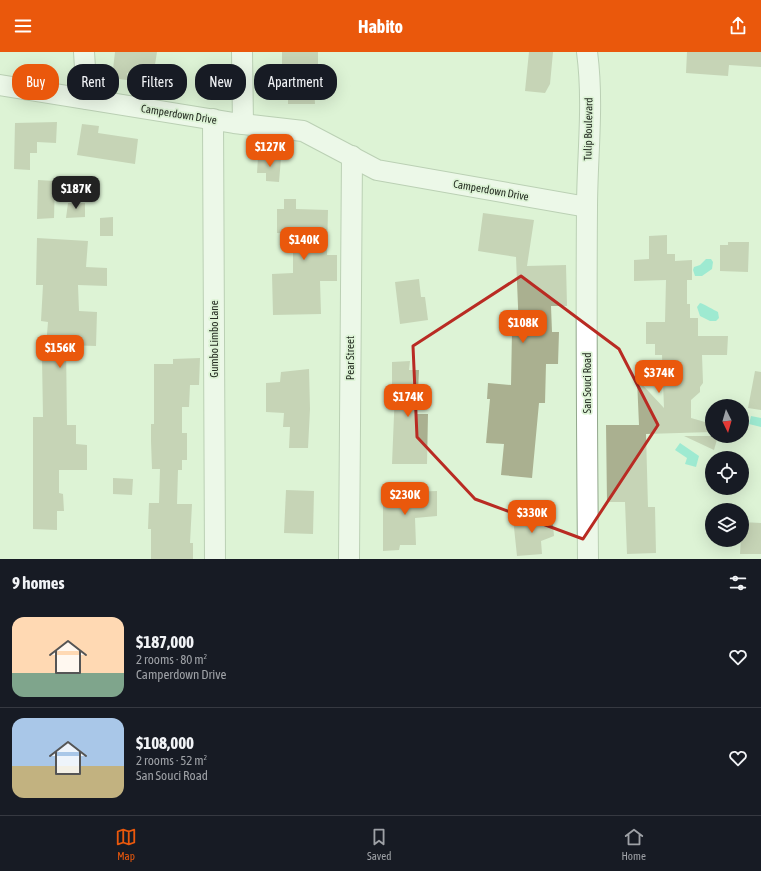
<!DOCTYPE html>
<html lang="en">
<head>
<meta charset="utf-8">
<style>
  :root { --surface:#171b24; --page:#242831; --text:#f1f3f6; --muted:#9ea1a6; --line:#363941; --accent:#ea580c }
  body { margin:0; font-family:"Asap Condensed",sans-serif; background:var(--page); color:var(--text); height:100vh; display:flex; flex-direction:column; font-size:15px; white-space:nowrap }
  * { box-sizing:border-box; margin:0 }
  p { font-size:13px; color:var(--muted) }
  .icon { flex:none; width:22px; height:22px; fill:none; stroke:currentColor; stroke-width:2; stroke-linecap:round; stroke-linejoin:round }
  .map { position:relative; height:507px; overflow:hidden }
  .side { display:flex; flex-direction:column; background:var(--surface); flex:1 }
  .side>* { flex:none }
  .guide { position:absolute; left:12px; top:12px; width:400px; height:36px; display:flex; gap:8px }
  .needle { width:26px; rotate:175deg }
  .buttons { position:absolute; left:705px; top:347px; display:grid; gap:8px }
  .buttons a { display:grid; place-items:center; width:44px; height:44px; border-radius:50%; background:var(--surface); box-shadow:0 4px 16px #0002; font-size:20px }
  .price { position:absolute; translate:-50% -34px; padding:0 9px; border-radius:8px; background:var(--accent); color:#fff; font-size:13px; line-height:26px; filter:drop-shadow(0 1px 2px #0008) }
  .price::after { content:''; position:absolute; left:50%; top:24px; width:12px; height:9px; margin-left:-6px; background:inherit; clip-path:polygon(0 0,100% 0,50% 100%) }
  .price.active { background:#222; color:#fff }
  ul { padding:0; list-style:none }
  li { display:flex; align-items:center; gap:12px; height:100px; padding:0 12px }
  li+li { border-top:1px solid var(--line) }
  li span { display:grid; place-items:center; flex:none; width:112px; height:80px; border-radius:12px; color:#555 }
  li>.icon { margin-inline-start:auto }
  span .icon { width:48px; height:48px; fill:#fffc; stroke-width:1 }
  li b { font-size:17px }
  h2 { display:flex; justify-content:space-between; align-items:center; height:48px; padding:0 12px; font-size:17px }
  .chip { padding:0 14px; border-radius:16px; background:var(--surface); box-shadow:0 4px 16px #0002; font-size:14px; line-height:36px }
  .chip.active { background:var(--accent); color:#fff }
  header { display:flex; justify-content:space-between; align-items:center; height:52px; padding:0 12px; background:var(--accent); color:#fff; font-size:18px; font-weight:700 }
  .tab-bar { display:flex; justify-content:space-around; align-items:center; height:56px; border-top:1px solid var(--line); background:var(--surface); font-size:11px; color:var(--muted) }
  .tab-bar a { display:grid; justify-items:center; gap:2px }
  .tab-bar .active { color:var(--accent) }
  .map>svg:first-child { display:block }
  .water { fill:#53e1cd }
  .building { fill:#aab090 }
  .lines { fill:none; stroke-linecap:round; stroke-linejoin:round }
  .minor-casing { stroke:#92a78c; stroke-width:22 }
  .minor { stroke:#fff; stroke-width:20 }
  .marked { fill:none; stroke:#b92b23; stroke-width:3; stroke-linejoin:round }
  .labels { text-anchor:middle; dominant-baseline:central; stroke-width:3.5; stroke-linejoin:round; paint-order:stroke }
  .street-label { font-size:11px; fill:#252d22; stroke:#ddf3d6 }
</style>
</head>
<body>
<header><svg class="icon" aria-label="menu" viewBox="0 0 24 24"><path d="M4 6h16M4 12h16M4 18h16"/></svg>Habito<svg class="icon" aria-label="share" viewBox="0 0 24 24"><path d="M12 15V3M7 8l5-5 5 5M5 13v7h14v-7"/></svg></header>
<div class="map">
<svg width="761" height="507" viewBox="0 0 761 507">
  <rect width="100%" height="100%" fill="#ddf3d6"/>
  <g class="water">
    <polygon points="706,207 711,207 713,210 712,217 702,224 695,224 693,218 694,215 700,213"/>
    <path d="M700 251C704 252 714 258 718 260L719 266 716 269H710L700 264 697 255Z"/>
    <polygon points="751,364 761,366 761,375 749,372"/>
    <polygon points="680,391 699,404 696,415 685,412 687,406 675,398"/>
  </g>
  <g class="building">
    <polygon points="115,0 157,0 153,25 127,21 127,28 112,26"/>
    <polygon points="282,0 318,0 318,30 314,30 315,52 288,52 288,27 282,26"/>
    <polygon points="529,0 553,0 550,32 545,41 525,39"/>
    <polygon points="687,0 761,0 761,15 729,13 728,24 686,21"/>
    <polygon points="57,70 56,91 37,90 37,101 30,101 30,118 14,117 15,71"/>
    <polygon points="82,72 99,74 98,81 138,87 135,112 77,103"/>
    <polygon points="258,105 281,106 279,130 266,129 266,121 257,121"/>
    <polygon points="38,128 55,129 54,166 37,167"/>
    <polygon points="284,147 296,147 296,157 328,158 327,203 337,203 337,229 320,229 321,262 273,263 272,222 293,221 293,182 277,181 277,157 284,157"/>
    <polygon points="68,151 85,151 85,165 66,166"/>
    <polygon points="483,161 534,168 527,214 566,213 567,254 551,254 552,280 559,280 558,312 546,312 545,351 539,351 532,426 501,423 504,392 486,391 490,347 487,347 488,331 511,333 512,279 519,279 516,205 478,199"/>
    <polygon points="113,165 113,184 100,184 100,166"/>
    <polygon points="667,183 667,202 675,202 675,209 692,208 692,228 687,228 687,252 690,252 690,266 698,266 698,284 728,284 727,303 702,303 703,331 700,335 700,340 691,348 691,366 712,372 712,380 646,382 648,455 655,455 656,501 627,502 625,450 607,450 606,373 639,373 637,327 664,356 662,303 655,303 655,292 646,292 646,270 665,270 666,228 634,229 634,208 649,207 649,184"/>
    <polygon points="37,186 88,189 86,215 107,216 107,234 78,233 79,259 97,260 96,294 66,293 67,373 76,373 76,392 87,393 87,418 59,418 59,441 63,442 64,459 57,459 57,478 33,477 33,365 43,365 42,306 45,306 48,270 41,269 43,233 36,233"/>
    <polygon points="728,190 749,190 748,220 720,219 720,193 728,193"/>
    <polygon points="419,227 421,245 425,245 428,268 400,272 395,230"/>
    <polygon points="200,306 199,333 190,333 189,355 182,355 182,381 187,381 187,408 182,408 182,418 178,418 177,452 192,452 190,491 193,491 193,507 151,507 151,477 148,477 149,451 159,451 160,417 152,417 151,389 151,372 154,372 154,312 173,312 173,307"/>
    <polygon points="410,309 409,318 419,318 417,362 428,362 427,412 392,412 395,339 392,338 392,310"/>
    <polygon points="309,317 310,357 308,396 289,396 290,375 283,375 284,361 266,360 266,331 280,330 281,320"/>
    <polygon points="755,319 761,320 761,358 748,356"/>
    <polygon points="684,384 718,384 714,398"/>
    <polygon points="113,426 133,427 132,443 113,442"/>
    <polygon points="286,438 314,439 313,482 284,481"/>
    <polygon points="437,439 437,464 415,466 416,493 400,493 399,498 383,499 383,441"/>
    <polygon points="552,463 554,484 541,489 542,502 517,504 513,466"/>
    <polygon points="742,470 761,471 761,502 740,502"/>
  </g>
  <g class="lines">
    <g class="minor-casing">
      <g id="minor">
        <polyline points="84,0 87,47"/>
        <polyline points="242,0 243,72"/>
        <path d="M587 0C594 52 587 105 587 157 586 274 587 390 588 507"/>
        <polyline points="0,33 234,71 303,79 377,118 587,155"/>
        <polyline points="213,67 215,507"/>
        <polyline points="349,507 352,104"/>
      </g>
    </g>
    <use href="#minor" class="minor"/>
  </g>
  <path d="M0 0H761V507H0ZM521 224 619 297 658 373 583 487 475 447 417 385 413 294Z" fill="#ddf3d6" fill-opacity=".55" fill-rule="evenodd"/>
  <path class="marked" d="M521 224 619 297 658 373 583 487 475 447 417 385 413 294Z"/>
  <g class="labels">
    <g class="street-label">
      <text transform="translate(179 62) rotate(9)">Camperdown Drive</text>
      <text transform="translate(588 77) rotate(-89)">Tulip Boulevard</text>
      <text transform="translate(491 138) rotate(10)">Camperdown Drive</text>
      <text transform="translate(214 287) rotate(-90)">Gumbo Limbo Lane</text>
      <text transform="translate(350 306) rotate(-90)">Pear Street</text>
      <text transform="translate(587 331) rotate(-90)">San Souci Road</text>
    </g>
  </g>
</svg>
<div class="buttons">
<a><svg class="needle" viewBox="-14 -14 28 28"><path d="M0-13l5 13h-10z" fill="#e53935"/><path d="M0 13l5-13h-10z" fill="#9ea1a6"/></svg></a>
<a><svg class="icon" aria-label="locate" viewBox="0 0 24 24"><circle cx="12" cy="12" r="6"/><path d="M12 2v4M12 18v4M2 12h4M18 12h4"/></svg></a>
<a><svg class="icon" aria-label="layers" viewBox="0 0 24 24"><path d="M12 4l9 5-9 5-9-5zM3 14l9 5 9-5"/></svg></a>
</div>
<b class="price" style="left:270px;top:116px">$127K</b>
<b class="price active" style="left:76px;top:158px">$187K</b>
<b class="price" style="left:304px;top:209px">$140K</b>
<b class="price" style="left:523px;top:292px">$108K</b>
<b class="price" style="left:60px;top:317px">$156K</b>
<b class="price" style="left:659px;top:342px">$374K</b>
<b class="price" style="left:408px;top:366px">$174K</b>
<b class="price" style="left:405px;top:464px">$230K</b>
<b class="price" style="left:532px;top:482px">$330K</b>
<div class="guide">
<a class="chip active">Buy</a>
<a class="chip">Rent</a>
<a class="chip">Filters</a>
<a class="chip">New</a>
<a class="chip">Apartment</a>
</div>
</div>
<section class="side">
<h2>9 homes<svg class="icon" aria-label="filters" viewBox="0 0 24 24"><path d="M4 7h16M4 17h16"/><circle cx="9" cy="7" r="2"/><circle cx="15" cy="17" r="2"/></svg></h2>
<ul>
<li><span style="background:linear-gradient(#ffd9b3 70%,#7fa58c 0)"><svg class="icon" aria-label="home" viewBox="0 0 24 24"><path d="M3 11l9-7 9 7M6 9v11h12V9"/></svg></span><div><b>$187,000</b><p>2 rooms · 80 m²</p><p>Camperdown Drive</p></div><svg class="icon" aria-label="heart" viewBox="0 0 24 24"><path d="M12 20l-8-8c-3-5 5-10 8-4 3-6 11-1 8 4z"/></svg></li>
<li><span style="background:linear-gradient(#a9c7e8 60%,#c2b280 0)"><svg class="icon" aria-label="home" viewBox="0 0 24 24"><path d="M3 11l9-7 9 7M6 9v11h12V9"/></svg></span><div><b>$108,000</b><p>2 rooms · 52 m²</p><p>San Souci Road</p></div><svg class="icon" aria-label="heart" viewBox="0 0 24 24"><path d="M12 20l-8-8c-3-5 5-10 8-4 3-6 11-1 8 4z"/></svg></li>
</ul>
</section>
<nav class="tab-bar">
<a class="active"><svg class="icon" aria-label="map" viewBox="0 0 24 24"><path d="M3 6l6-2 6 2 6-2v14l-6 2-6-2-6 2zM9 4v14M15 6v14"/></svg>Map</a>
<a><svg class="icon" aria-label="saved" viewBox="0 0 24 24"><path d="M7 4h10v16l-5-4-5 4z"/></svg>Saved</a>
<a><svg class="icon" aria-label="home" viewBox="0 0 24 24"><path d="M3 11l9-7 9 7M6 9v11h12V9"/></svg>Home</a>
</nav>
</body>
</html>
